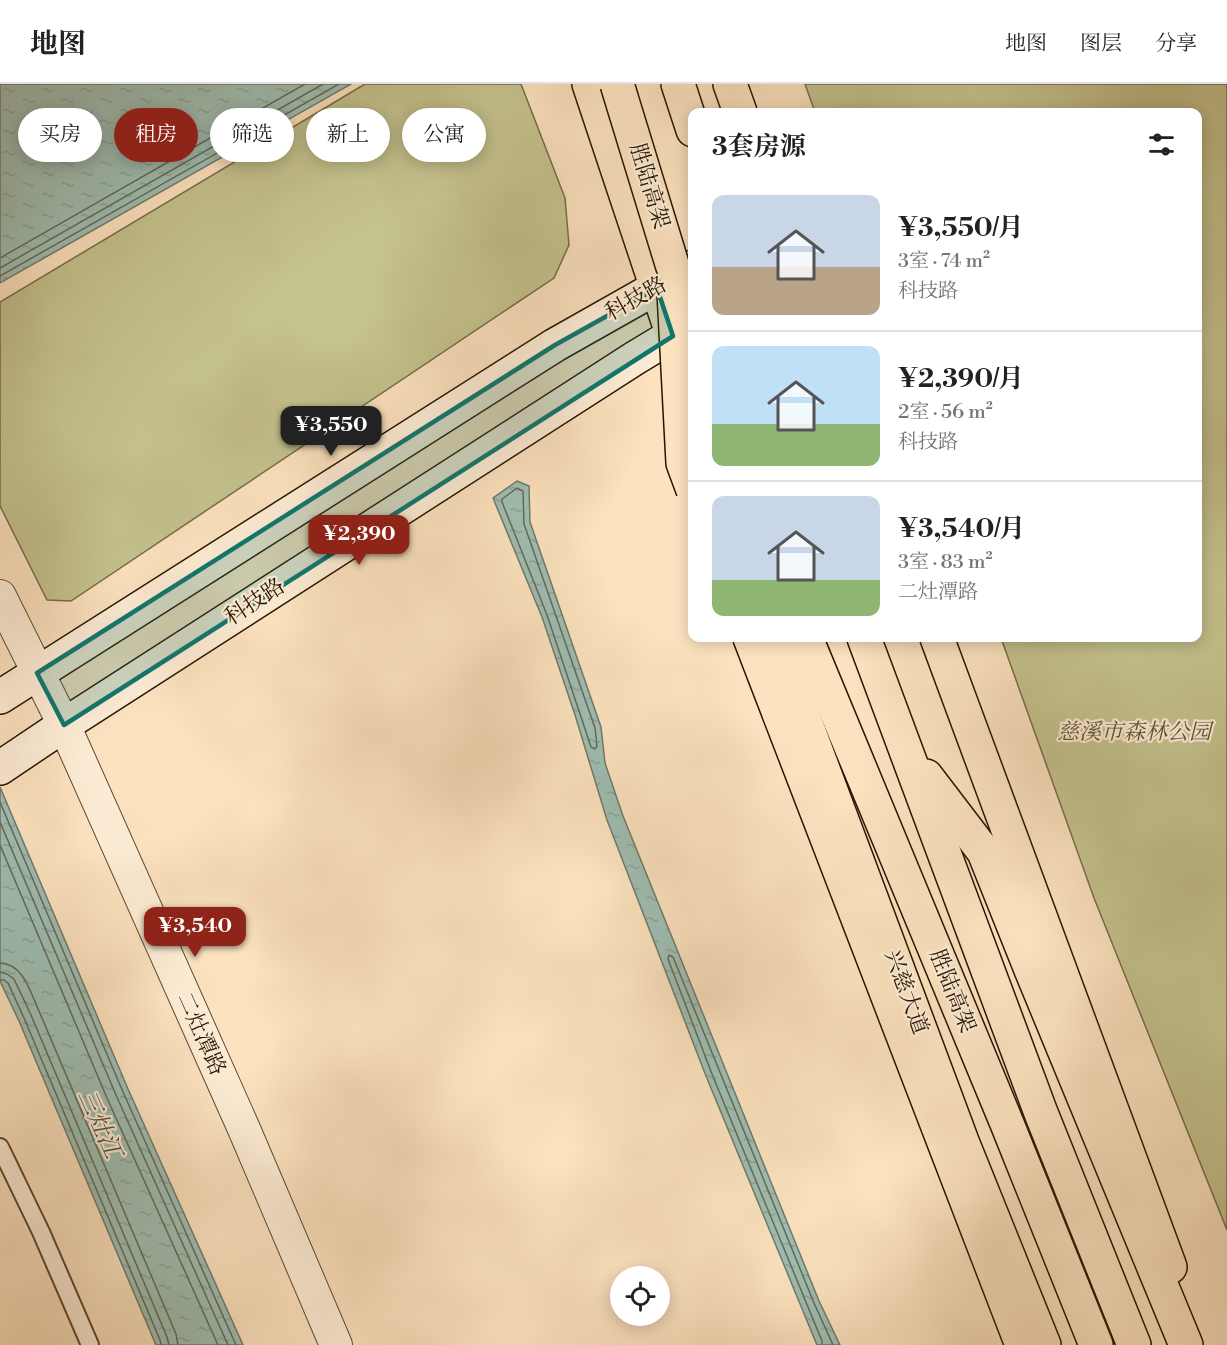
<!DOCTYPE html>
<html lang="zh">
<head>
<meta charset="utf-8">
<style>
  :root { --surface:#fff; --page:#f6f6f6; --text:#222; --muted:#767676; --line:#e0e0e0; --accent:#8f2418 }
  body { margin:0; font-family:"Libre Bodoni","Noto Serif SC",serif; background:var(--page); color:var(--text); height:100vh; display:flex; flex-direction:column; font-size:22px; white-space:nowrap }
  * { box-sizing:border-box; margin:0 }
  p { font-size:20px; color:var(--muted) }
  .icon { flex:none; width:33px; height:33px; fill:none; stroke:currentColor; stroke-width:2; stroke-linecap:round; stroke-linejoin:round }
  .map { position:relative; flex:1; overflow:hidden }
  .sheet { position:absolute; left:688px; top:24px; width:514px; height:534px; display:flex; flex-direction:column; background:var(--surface); border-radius:12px; box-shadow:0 3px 15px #0003 }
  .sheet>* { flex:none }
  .top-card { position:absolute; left:18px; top:24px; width:570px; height:54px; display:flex; gap:12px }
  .controls { position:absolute; left:610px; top:1182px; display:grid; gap:12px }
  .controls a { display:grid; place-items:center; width:60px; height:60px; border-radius:50%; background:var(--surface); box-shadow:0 3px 15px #0003; font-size:30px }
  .price { position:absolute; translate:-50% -51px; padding:0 14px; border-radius:12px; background:var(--accent); color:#fff; font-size:20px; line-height:39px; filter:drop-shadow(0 2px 3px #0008) }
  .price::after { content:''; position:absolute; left:50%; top:36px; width:18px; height:14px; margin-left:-9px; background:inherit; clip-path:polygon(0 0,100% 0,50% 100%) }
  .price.on { background:#222; color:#fff }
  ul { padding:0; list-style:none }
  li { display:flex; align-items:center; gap:18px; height:150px; padding:0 24px }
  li+li { border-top:2px solid var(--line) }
  li span { display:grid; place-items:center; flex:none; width:168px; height:120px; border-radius:12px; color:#555 }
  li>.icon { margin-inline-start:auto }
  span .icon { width:72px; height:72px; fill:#fffc; stroke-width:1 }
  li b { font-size:26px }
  h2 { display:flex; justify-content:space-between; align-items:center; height:72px; padding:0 24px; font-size:26px }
  .chip { padding:0 21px; border-radius:27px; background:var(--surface); box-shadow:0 3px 15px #0003; font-size:21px; line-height:54px }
  .chip.on { background:var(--accent); color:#fff }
  header { display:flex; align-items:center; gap:36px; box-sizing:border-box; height:84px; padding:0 30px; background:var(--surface); border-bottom:2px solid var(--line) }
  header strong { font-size:28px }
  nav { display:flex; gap:33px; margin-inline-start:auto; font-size:21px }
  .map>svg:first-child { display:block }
  .green { fill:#c4c28e; stroke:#756c48; stroke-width:1.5 }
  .water { fill:url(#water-ripples); stroke:#6f7a6c; stroke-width:1.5 }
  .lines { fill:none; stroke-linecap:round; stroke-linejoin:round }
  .shore { stroke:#626a5a; stroke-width:1.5 }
  .lane-casing { stroke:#5c4831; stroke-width:20 }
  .street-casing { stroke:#5c4831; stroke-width:34 }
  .secondary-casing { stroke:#261502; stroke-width:36 }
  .primary-casing { stroke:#261502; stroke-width:36 }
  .highway-casing { stroke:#261502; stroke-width:36 }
  .lane { stroke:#fdecd5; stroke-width:16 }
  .street { stroke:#fdecd5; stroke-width:32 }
  .secondary { stroke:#fdecd5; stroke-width:33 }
  .primary { stroke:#fce2bf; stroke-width:33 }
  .highway { stroke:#fce2bf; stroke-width:33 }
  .highway-bridge-casing { stroke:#261502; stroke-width:36; stroke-linecap:butt }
  .highway-bridge { stroke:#fce2bf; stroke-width:33 }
  .marked { fill:#0f766e; fill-opacity:0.2; stroke:#0f766e; stroke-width:4.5; stroke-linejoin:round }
  .labels { text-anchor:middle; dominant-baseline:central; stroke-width:4.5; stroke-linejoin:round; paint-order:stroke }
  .street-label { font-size:22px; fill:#261502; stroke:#fdecd5 }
  .park-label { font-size:22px; font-style:italic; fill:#5d5233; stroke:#fdecd5 }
  .water-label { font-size:24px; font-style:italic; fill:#505040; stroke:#fdecd5 }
</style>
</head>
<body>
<header>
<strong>地图</strong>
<nav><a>地图</a><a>图层</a><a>分享</a></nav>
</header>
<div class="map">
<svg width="1227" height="1261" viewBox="0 0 1227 1261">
  <defs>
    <pattern id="water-ripples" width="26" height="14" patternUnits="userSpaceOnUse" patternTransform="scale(1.5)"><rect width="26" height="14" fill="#9fbeb2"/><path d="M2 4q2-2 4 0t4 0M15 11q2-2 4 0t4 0" fill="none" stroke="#89a297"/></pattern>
  </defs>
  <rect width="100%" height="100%" fill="#fce2bf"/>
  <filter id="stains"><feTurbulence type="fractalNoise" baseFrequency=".00333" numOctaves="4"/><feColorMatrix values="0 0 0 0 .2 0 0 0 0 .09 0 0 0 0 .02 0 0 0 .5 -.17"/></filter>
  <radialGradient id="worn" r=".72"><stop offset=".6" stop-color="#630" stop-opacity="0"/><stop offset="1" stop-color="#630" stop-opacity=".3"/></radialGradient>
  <g class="green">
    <polygon points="365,0 521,0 565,114 569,161 554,194 71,517 47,516 0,422 0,218"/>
    <polygon points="805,0 1227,0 1227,1146 1094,814 1001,554 1198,554 1198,28 815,28"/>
  </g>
  <g class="water">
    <polygon points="0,0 351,0 0,199"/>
    <polygon points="517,397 529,402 530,438 601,643 605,679 623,732 819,1217 840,1261 817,1261 706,992 607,736 575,631 542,533 493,414"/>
    <polygon points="0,703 128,1005 243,1261 156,1261 19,937 0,897"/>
  </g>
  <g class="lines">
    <g class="shore">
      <polyline points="0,174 305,0"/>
      <polyline points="0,184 323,0"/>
      <polyline points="0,192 339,0"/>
      <polygon points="517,404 523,407 524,440 595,644 597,662 595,665 591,663 547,531 502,418 502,415"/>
      <polyline points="0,718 123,1008 236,1261"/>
      <polyline points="0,738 116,1011 228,1261"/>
      <polyline points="0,761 107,1014 218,1261"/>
      <path d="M0 879C24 880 30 908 39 927L176 1250 178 1261"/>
      <polyline points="0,888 7,890 14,895 31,931 167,1253 169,1261"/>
      <polyline points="0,896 4,896 8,899 24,934 160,1256 161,1261"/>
      <polyline points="822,1261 822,1257 712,990 668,875 669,871 673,873 814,1219 833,1261"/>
    </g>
    <g class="lane-casing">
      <polyline id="lane" points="0,1063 41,1148 90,1261"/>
    </g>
    <g class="street-casing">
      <polyline id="street" points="0,512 64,641 244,1045 336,1261"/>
    </g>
    <g class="secondary-casing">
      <g id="secondary">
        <polyline points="0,613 555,261 693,183"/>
        <polyline points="0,684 64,641 635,274 693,239"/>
      </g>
    </g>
    <g class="primary-casing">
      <g id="primary">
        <polyline points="589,0 672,249"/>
        <polyline points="730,0 740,28"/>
        <polyline points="774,554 963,1060 1044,1261"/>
        <polyline points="937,554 1170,1183"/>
      </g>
    </g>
    <g class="highway-casing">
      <g id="highway">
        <polyline points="678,0 693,46"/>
        <polyline points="750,554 1022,1261"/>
        <polyline points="806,554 1008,1042 1096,1261"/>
        <polyline points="864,554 1041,1029 1134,1261"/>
        <polyline points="926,692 984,768 1032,888 1186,1261"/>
      </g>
    </g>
    <use href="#lane" class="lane"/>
    <use href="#street" class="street"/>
    <use href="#secondary" class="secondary"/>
    <use href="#primary" class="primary"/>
    <use href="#highway" class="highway"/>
    <g class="highway-bridge-casing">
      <g id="highway-bridge">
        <polyline points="617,0 672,180 693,238"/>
        <polyline points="674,209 683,379 693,406"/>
      </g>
    </g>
    <use href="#highway-bridge" class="highway-bridge"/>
  </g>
  <path class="marked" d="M657 204 673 252 64 641 37 589 555 261Z"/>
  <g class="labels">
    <g class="street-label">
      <text transform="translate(649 102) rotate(73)">胜陆高架</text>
      <text transform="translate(636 215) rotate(-29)">科技路</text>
      <text transform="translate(255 518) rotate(-33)">科技路</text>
      <text transform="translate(952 907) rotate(68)">胜陆高架</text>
      <text transform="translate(906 908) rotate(70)">兴慈大道</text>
      <text transform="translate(201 950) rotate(66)">二灶潭路</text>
    </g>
    <g class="park-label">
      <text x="1134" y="648">慈溪市森林公园</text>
    </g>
    <g class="water-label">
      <text transform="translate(99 1040) rotate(66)">三灶江</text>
    </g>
  </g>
  <rect width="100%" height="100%" filter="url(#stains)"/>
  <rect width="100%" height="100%" fill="url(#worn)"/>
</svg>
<div class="controls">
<a><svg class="icon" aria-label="locate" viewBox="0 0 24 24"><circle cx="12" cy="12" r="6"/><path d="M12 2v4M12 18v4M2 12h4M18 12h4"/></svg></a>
</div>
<b class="price on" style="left:331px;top:373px">¥3,550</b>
<b class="price" style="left:359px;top:482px">¥2,390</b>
<b class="price" style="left:195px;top:874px">¥3,540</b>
<div class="top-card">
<a class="chip">买房</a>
<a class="chip on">租房</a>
<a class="chip">筛选</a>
<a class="chip">新上</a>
<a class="chip">公寓</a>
</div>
<section class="sheet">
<h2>3套房源<svg class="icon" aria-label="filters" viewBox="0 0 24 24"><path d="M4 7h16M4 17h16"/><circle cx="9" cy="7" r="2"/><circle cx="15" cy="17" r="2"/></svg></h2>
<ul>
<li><span style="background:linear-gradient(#c9d6e8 60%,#b9a48a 0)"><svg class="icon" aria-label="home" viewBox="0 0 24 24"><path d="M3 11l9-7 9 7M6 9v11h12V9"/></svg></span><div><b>¥3,550/月</b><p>3室 · 74 m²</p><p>科技路</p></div></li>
<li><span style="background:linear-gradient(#bfe0f5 65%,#8fb573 0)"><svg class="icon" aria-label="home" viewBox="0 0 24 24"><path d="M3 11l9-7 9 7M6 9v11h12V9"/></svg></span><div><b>¥2,390/月</b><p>2室 · 56 m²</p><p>科技路</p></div></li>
<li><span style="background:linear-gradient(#c9d6e8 70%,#8fb573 0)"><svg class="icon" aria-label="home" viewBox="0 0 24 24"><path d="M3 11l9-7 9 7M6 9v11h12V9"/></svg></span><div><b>¥3,540/月</b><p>3室 · 83 m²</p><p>二灶潭路</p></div></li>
</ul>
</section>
</div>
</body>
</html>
